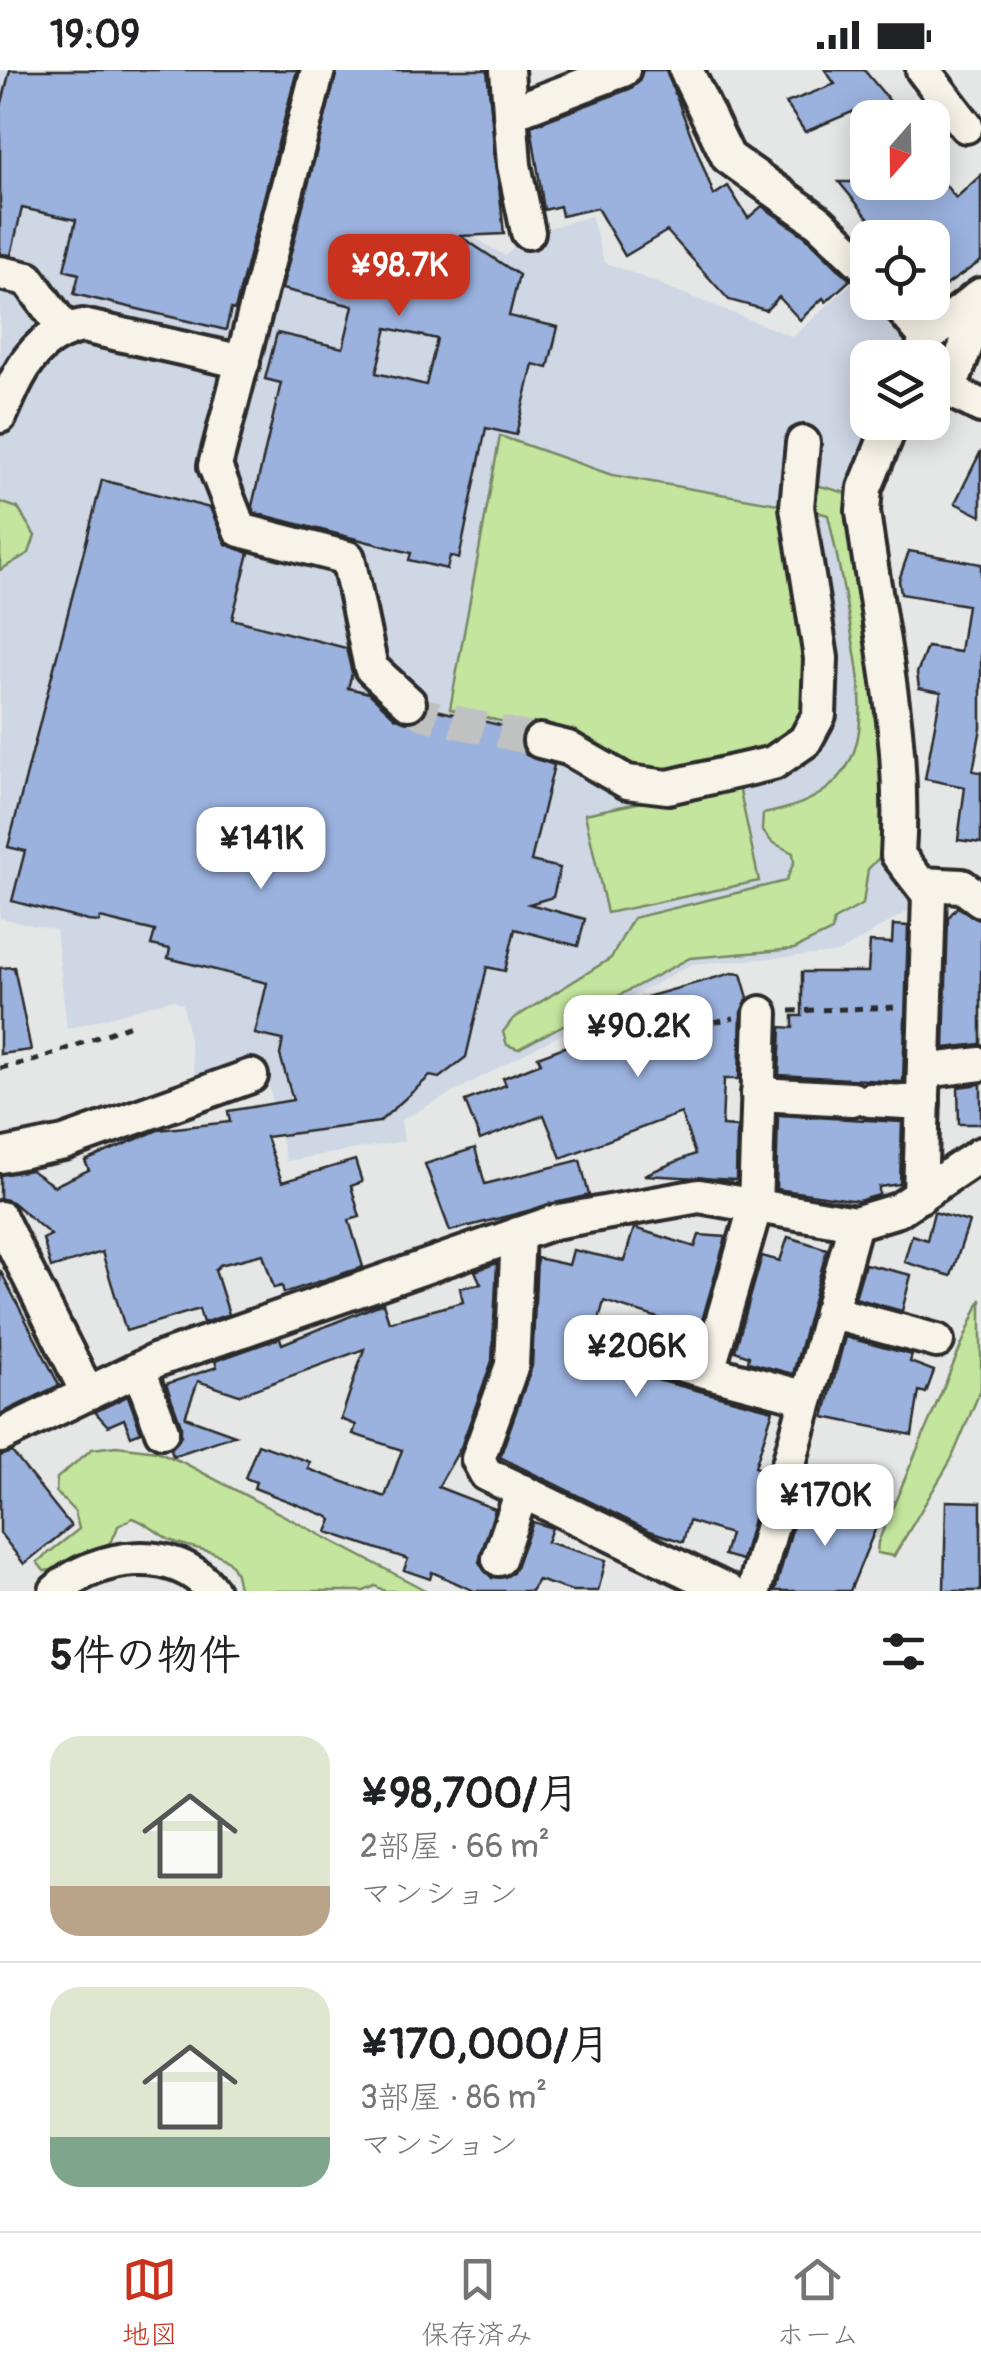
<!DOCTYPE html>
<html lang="ja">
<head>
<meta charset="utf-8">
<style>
  :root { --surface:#fff; --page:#f6f6f6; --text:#202124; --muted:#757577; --line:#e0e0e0; --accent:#c8321e }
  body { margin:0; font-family:Pangolin,"Klee One",sans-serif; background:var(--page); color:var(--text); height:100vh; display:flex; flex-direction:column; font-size:38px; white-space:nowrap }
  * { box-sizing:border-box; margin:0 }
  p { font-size:32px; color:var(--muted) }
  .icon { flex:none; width:55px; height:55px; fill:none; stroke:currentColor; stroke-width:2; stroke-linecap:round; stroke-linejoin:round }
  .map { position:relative; height:1521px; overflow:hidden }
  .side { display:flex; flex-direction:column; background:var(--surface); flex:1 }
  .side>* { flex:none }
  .needle { width:65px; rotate:200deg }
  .fabs { position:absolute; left:850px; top:30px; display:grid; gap:20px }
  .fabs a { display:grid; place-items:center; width:100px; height:100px; border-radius:20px; background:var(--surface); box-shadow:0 5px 25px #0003; font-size:50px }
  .price { position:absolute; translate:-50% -85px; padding:0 22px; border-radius:20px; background:#fff; color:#222; font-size:32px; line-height:65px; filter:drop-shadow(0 2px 5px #0008) }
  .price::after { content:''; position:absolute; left:50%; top:60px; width:30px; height:22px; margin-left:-15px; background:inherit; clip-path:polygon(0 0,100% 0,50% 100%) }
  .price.current { background:var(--accent); color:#fff }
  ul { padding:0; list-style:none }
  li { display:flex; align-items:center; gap:30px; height:250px; padding:0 50px }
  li+li { border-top:2px solid var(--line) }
  li span { display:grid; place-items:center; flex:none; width:280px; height:200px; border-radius:30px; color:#555 }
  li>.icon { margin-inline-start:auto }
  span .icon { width:120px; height:120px; fill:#fffc; stroke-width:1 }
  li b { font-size:42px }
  h2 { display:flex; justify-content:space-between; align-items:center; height:120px; padding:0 50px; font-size:42px }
  .status { display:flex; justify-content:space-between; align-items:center; height:70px; padding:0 50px; background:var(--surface); direction:ltr }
  .status svg { height:28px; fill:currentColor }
  .tab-bar { display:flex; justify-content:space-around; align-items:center; height:140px; border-top:2px solid var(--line); background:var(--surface); font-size:28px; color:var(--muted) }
  .tab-bar a { display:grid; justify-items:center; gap:5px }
  .tab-bar .current { color:var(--accent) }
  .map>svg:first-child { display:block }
  .built { fill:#cfd6e4 }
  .green { fill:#c3e59e; stroke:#778864; stroke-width:2.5 }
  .building { fill:#9bb2df; stroke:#2b2b2b; stroke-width:2.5; fill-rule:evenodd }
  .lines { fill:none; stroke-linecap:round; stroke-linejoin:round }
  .minor-tunnel { stroke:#c0c1c1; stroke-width:32; stroke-dasharray:32 16; stroke-linecap:butt }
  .minor-casing { stroke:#2b2b2b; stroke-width:40 }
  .path { stroke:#2b2b2b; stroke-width:5; stroke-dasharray:8 8; stroke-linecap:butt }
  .minor { stroke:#f7f3e8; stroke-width:32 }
</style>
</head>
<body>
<div class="status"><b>19:09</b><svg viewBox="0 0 49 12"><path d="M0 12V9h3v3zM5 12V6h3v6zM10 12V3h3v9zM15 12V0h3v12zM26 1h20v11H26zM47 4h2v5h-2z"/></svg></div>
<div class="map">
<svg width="981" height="1521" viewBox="0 0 981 1521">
  <rect width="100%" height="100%" fill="#e5e6e6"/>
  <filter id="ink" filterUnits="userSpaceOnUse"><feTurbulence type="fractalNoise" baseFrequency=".01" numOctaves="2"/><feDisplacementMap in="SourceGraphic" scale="20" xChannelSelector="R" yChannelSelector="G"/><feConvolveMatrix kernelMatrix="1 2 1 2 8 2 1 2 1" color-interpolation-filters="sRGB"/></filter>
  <g filter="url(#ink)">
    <polygon class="built" points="0,0 435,0 443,148 505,186 527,164 591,146 604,192 793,267 855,210 867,224 868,232 875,233 916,280 912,287 868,288 868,352 884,353 856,416 881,619 884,788 916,836 838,883 692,894 401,1050 404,1071 286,1091 264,993 197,1016 183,934 172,929 67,959 56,860 0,848"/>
    <g class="green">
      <polygon points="500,366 612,405 789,436 813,590 803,658 767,689 628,707 567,667 450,639"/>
      <path d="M809 413 843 422 848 428 879 620 888 718 879 788 868 799 863 834 834 850 832 861 794 879 690 888 518 979 507 975 503 962 513 949 611 888 633 848 786 811 794 792 793 783 772 772 762 760 763 744C874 724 868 651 851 560 844 521 837 483 828 445L805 438Z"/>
      <polygon points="0,432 18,438 35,466 29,483 0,500"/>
      <polygon points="738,712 759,811 607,843 585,744"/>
      <polygon points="981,1229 981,1319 951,1390 894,1486 877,1483 878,1472"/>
      <path d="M116 1376 157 1381 182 1392 427 1521H385L375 1516 364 1521H238C239 1475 198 1484 168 1469 156 1462 147 1453 133 1448L118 1456C109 1488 74 1497 44 1501L37 1492 79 1459 75 1442 56 1422 57 1408 92 1379Z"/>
    </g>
    <g class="building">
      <polygon points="10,0 297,0 235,240 231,239 226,260 74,224 79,204 64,200 76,150 22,138 11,185 0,184 0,41"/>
      <path d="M337 0H487L504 164 460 166 519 205 509 246 558 257 548 298 533 294 516 365 486 358 459 489 450 486 447 499 409 490 411 483 255 443 252 436 281 313 265 309 277 263 343 278 353 236 282 219ZM387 258 437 269 426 315 376 303Z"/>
      <polygon points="643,0 666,0 714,125 728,116 748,148 762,136 806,167 850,210 826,232 823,228 800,250 779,227 766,240 729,230 667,161 625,186 597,138 562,146 560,136 544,140 531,56 630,19 639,12"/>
      <polygon points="825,0 864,0 904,48 857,48 852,42 805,62 786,33 835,14"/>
      <polygon points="933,100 956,128 981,105 981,191 932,225 932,168 885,168 839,112 932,112"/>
      <polygon points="981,381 981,446 955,433"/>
      <polygon points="102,410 210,438 226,474 249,483 232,549 346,578 352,603 348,618 369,623 396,648 416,652 428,638 524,661 521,676 526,685 554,695 531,791 560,798 553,827 529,834 585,849 578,876 515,859 505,901 487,897 466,987 439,1008 430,1006 379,1052 266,1067 282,1112 355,1090 362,1112 351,1116 360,1147 349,1150 363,1197 284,1223 282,1216 274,1218 263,1184 220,1195 215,1200 229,1244 203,1253 199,1239 126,1261 102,1182 51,1198 43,1169 51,1165 12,1132 0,1128 0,1105 31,1100 54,1116 89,1100 85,1091 158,1060 230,1052 228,1041 293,1030 280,985 283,970 255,964 267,913 168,888 170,879 151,875 155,861 100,848 99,852 88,851 12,831 25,781 8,777"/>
      <polygon points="909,481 981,494 981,658 973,701 981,702 981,773 958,770 965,717 925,709 941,622 919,618 917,603 927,577 960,582 967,535 901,524 899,510"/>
      <polygon points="957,837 981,850 981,974 944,978 948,848"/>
      <polygon points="893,855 908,856 903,1012 779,1005 781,957 793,958 793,946 802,946 802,902 868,902 870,872 892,873"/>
      <polygon points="14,897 31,980 0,984 0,898"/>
      <polygon points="732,903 741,904 748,928 741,942 739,1009 724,1009 722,1056 737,1057 736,1110 644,1105 695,1084 681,1043 561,1088 544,1045 480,1070 465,1031 506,1015 503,1008 541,993 538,987 638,949 632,931"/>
      <polygon points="981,1014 981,1054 959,1054 958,1017"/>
      <polygon points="778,1045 902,1052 900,1114 879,1117 879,1125 858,1131 776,1119"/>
      <polygon points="475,1078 485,1114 580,1090 589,1125 450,1161 425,1094"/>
      <polygon points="934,1142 969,1152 951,1206 904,1192 912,1165 927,1170"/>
      <polygon points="634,1158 695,1177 699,1165 726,1167 697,1268 679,1262 681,1255 604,1231 588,1292 773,1340 755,1397 766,1401 742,1490 724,1485 730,1464 689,1451 683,1472 650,1461 500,1387 532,1296 537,1188 569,1195 573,1180 624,1191"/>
      <polygon points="788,1167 827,1179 793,1304 748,1292 749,1286 735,1281 762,1186 780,1191"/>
      <polygon points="497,1193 492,1291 461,1377 438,1417 495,1439 479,1492 492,1508 513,1503 533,1452 552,1458 547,1472 606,1490 598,1521 572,1521 538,1510 531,1521 474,1521 432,1502 430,1509 404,1500 408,1489 327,1462 332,1450 327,1446 254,1418 256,1412 245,1408 258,1374 310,1392 308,1399 385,1427 402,1380 353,1364 356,1355 341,1349 364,1279 239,1325 198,1311 185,1347 235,1365 173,1386 171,1379 181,1365 181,1355 166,1314 217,1297 215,1291 280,1268 282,1274 383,1233 389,1252 463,1232 460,1218 481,1214 475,1201"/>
      <polygon points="865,1194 911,1205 902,1241 855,1228"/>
      <polygon points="0,1200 59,1315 0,1344"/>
      <polygon points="845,1267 912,1285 910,1292 934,1301 926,1323 919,1321 912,1365 824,1347"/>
      <polygon points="128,1326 141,1362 131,1366 124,1349 108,1356 95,1342"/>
      <polygon points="12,1382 71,1456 24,1494 0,1463 0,1386"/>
      <polygon points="801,1427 879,1450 850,1521 775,1521"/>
      <polygon points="946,1431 981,1432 981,1521 944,1521"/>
    </g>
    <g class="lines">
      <polyline class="minor-tunnel" points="409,633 423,644 540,671"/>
      <g class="minor-casing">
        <g id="minor">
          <polyline points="318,0 215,396 240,460 348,488 371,598 409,633"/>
          <polyline points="507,0 514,95 528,162"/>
          <polyline points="686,0 728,87 819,152 868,199"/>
          <polyline points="923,0 966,56"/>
          <polyline points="510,43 623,0"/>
          <polyline points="0,203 28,209 64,259"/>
          <polyline points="977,228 980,239 949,320 981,336"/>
          <polyline points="896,232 927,268"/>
          <polyline points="919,288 927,268 981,225"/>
          <path d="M0 346C18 304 34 264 83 256L243 292"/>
          <path d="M892 352 865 418 863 441C878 559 906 664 898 785L929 825 920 1126"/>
          <polyline points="540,671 568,678 627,712 668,717 773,693 805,671 819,645 821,588 797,437 803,373"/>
          <polyline points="921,814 962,816 981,830"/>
          <polyline points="924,1001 981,994"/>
          <polyline points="758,1024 852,1029"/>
          <polyline points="870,1030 923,1033"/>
          <polyline points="0,1086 64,1073 251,1006"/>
          <polyline points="0,1148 88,1324"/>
          <polyline points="518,1164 512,1295 478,1389 486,1404 728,1521"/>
          <polyline points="830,1242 937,1271"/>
          <polyline points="622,1279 807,1328"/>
          <polyline points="139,1299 162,1361"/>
          <polyline points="708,1301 755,1138 761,943"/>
          <polyline points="0,1366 157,1290 554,1152 699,1126 855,1153 898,1140 981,1084"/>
          <polyline points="499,1489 522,1421"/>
          <path d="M56 1521C96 1484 177 1473 212 1521"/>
          <polyline points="754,1521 855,1153"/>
        </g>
      </g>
      <g class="path">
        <polyline points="790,941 898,937"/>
        <polyline points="683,958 734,948"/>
        <polyline points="0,998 36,990 136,953"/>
      </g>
      <use href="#minor" class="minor"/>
    </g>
  </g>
</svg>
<div class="fabs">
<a><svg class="needle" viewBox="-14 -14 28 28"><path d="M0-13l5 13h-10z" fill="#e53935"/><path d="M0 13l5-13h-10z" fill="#757577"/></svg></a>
<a><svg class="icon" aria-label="locate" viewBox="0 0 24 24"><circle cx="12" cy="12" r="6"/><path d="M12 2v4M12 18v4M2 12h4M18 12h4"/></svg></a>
<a><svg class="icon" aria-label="layers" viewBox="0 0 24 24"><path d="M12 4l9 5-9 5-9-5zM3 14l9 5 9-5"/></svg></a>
</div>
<b class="price current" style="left:399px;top:249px">¥98.7K</b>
<b class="price" style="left:261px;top:822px">¥141K</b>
<b class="price" style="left:638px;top:1010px">¥90.2K</b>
<b class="price" style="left:636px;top:1330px">¥206K</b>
<b class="price" style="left:825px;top:1479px">¥170K</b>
</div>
<section class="side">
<h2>5件の物件<svg class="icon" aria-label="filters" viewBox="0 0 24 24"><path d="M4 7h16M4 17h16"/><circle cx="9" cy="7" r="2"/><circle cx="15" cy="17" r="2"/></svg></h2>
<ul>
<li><span style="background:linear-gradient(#dfe7d0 75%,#b9a48a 0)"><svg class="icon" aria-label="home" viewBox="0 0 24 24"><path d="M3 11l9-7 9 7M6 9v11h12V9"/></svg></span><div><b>¥98,700/月</b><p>2部屋 · 66 m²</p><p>マンション</p></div></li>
<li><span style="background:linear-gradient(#dfe7d0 75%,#7fa58c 0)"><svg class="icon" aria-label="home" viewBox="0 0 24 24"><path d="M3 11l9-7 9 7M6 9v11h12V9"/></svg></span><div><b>¥170,000/月</b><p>3部屋 · 86 m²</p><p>マンション</p></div></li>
</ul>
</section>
<nav class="tab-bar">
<a class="current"><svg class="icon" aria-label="map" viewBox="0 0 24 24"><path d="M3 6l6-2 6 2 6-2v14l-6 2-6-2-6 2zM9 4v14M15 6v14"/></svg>地図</a>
<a><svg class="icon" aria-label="saved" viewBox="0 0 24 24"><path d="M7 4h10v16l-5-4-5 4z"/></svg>保存済み</a>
<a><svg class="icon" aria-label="home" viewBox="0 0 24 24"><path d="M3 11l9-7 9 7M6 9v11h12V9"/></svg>ホーム</a>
</nav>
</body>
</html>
